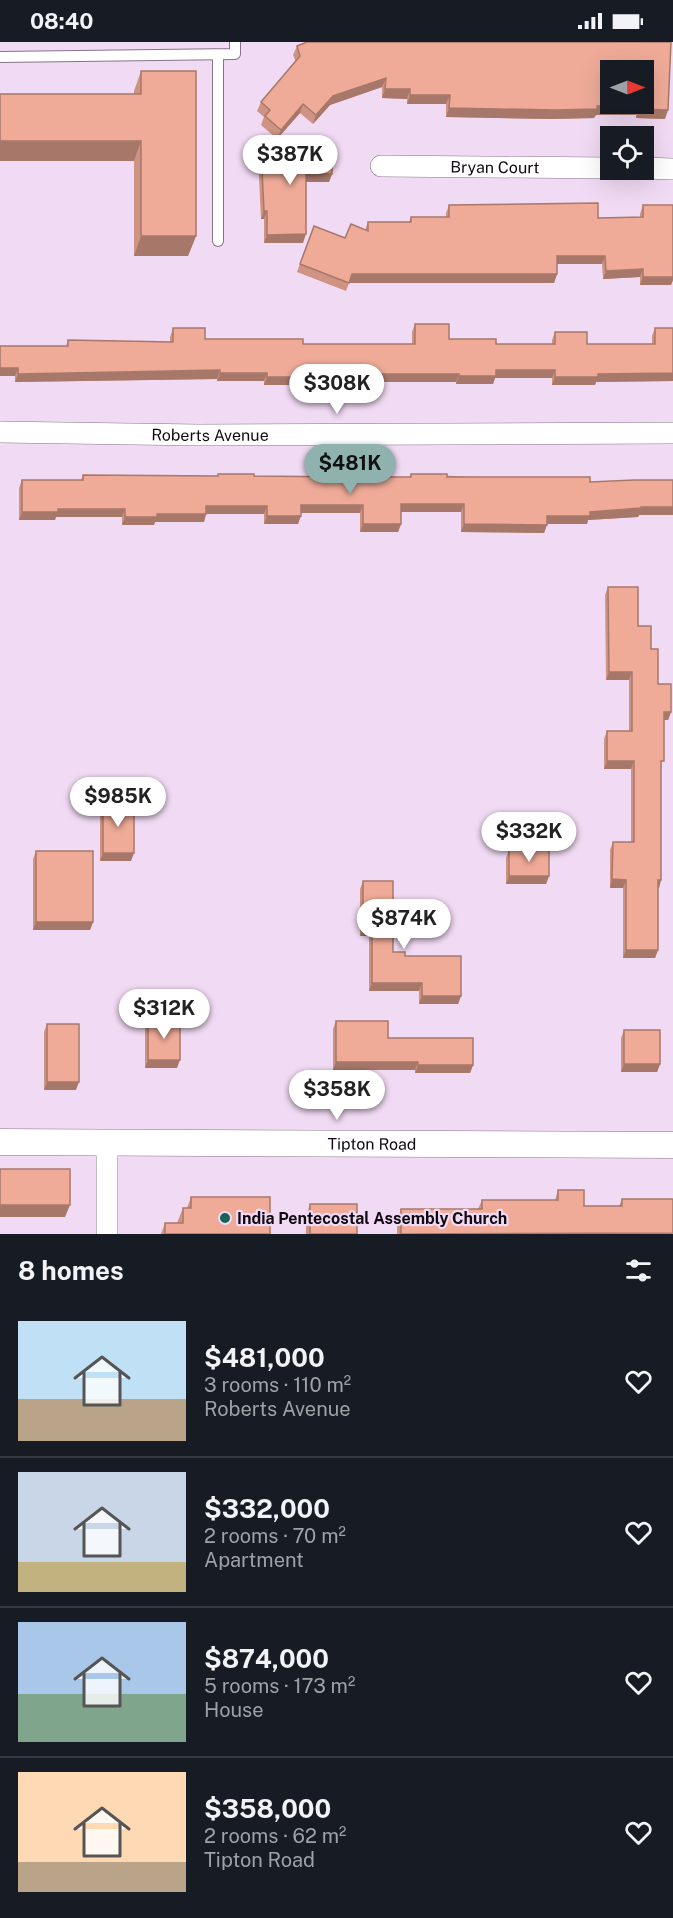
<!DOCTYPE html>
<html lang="en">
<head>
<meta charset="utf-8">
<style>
  :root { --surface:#171b24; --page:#20242c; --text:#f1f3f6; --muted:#9ea1a6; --line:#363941; --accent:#8fb2af }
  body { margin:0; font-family:"Public Sans",sans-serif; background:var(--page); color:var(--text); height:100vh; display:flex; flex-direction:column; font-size:22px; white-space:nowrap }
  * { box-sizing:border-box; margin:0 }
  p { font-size:20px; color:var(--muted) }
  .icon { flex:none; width:33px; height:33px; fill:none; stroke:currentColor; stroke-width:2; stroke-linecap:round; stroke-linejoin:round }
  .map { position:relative; height:1192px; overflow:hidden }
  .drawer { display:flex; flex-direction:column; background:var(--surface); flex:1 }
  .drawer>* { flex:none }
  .needle { width:39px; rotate:90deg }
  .controls { position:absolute; left:600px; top:18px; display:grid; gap:12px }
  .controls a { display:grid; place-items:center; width:54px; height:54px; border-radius:0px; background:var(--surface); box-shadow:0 6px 24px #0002; font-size:30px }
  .price { position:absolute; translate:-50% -51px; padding:0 14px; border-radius:21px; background:#fff; color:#222; font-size:20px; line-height:39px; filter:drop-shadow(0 2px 3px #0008) }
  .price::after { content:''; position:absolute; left:50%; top:36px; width:18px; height:14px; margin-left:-9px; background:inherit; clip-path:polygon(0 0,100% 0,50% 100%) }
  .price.active { background:var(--accent); color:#111 }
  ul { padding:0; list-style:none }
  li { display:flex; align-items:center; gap:18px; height:150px; padding:0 18px }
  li+li { border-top:2px solid var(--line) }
  li span { display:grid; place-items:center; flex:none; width:168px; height:120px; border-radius:0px; color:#555 }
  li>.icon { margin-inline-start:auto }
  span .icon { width:72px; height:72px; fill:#fffc; stroke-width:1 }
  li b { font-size:26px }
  h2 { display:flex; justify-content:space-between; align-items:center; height:72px; padding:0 18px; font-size:26px }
  .status { display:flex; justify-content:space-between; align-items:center; height:42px; padding:0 30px; background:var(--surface); direction:ltr }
  .status svg { height:16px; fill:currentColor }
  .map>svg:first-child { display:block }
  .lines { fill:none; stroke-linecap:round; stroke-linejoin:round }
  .service-casing { stroke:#877389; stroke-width:12 }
  .minor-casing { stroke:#877389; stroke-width:22 }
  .tertiary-casing { stroke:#877389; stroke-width:27 }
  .service { stroke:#fff; stroke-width:10 }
  .minor { stroke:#fff; stroke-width:21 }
  .tertiary { stroke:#fff; stroke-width:26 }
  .wall { fill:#ce9383 }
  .shaded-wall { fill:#a7786a }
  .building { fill:#efab98; stroke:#a7786a; stroke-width:1.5; fill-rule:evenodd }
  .poi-dot { fill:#186259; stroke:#f1daf3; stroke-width:2 }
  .labels { text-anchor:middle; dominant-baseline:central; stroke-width:4.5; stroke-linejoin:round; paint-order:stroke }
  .street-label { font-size:16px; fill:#100911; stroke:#f1daf3 }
  .poi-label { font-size:16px; font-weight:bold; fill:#100911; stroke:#f1daf3; text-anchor:start }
</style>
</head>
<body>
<div class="status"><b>08:40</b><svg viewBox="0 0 49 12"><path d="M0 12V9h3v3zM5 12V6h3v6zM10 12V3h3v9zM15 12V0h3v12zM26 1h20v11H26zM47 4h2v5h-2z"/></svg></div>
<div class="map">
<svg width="673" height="1192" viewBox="0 0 673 1192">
  <rect width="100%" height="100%" fill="#f1daf3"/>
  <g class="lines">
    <g class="service-casing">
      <g id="service">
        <polyline points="0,15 235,12 235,0"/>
        <polyline points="218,199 218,13"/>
      </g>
    </g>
    <g class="minor-casing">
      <g id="minor">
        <path id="s1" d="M381 124 610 126"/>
        <polyline points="644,126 673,127"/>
        <path id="s2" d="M0 390 198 393 673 391"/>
        <polyline points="107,1192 107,1100"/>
      </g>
    </g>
    <g class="tertiary-casing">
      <g id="tertiary">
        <path id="s3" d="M0 1100 673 1103"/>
      </g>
    </g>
    <use href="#service" class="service"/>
    <use href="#minor" class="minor"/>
    <use href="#tertiary" class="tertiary"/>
  </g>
  <g class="wall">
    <polygon points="516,0 665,77 636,76 636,73 596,73 594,76 552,77 446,75 446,62 407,62 407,57 382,56 382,45 330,63 313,82 300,71 277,97 261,83 264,75 257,69 261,60 296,20 293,13 297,4"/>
    <polygon points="141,29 196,194 188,214 134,214 134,119 0,119 134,52 134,49"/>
    <polygon points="261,106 323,113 332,132 329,140 306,140 303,201 264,201 264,177 261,177 258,114"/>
    <polygon points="449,163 598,176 640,175 640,172 643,163 673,163 673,238 671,243 640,243 640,235 603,237 602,222 557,222 557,232 554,241 349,241 346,249 297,230 314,184 345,196 365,188 368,180 409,180 411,175 446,175 446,171"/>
    <polygon points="415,282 449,297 496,302 552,302 552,298 555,290 587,302 652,302 652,294 655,286 673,339 596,340 595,343 552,343 552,336 495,336 493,342 456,342 456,340 302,340 300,343 264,343 264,339 217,339 217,337 15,340 15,334 0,334 66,304 68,298 170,300 170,295 173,286 205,297 303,302 412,302 412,290"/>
    <polygon points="218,432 254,434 350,435 410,435 411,432 590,440 673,473 639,473 638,475 588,478 587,482 547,482 544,491 461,490 461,470 401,470 401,482 398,490 360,490 360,471 301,471 298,482 264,482 264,472 206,472 204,480 155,480 154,483 122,483 122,475 56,475 55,478 19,478 19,446 22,438 81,438 83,433 217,434"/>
    <polygon points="608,545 638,584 651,607 658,642 671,670 668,678 664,678 661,727 661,838 659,846 658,846 658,908 655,916 623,916 623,846 610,846 610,808 613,800 631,800 631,727 604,727 604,697 607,689 629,689 629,638 606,638 605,553"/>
    <polygon points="103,761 131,819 100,819 100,769"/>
    <polygon points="509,808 549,834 546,842 506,842 506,816"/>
    <polygon points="36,809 93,880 90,888 33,888 33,817"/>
    <polygon points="363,839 393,910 405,914 461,954 458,962 419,962 419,949 369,949 369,894 360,894 360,847"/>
    <polygon points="148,978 177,1026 145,1026 145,986"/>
    <polygon points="336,979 388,996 473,1023 470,1031 415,1031 415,1028 333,1028 333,987"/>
    <polygon points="47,982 76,1048 44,1048 44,990"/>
    <polygon points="624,988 660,1022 657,1030 621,1030 621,996"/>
    <polygon points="558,1148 584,1164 619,1164 622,1157 673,1192 397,1192 397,1179 401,1167 478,1167 482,1158 555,1158"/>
    <polygon points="191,1155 270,1192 161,1192 165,1181 177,1181 183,1166 187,1166"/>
    <polygon points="310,1162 357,1192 306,1192 306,1174"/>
  </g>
  <g class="shaded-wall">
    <polygon points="386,36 382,45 330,63 313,82 316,73 333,54"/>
    <polygon points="385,47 410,47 407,57 382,56"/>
    <polygon points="410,53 450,53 446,62 407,62"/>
    <polygon points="303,62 300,71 277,97 281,88"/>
    <polygon points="597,64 639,64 636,73 596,73 594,76 552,77 446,75 449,66"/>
    <polygon points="639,67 668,68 665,77 636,76"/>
    <polygon points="0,99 141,99 134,119 0,119"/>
    <polygon points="306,132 332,132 329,140 303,140"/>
    <polygon points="264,169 267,169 264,177 261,177"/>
    <polygon points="306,192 303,201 264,201 267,193"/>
    <polygon points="141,194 196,194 188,214 134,214"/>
    <polygon points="557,214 605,214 602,222 554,222"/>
    <polygon points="643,227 640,235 603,237 606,229"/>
    <polygon points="352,232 557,232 554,241 349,241"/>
    <polygon points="643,235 673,235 673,238 671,243 640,243"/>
    <polygon points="0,326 18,326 15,334 0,334"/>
    <polygon points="220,328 217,337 15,340 18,332"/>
    <polygon points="496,328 555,328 552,336 495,336 493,342 456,342 459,334"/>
    <polygon points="220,331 267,331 264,339 217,339"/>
    <polygon points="673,331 673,339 596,340 595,343 552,343 555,335 598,332"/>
    <polygon points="303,332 459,332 456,340 302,340 300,343 264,343 267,335"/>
    <polygon points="401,462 464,462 461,470 398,470"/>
    <polygon points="301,463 363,463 360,471 298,471"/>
    <polygon points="206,464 267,464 264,472 206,472 204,480 155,480 154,483 122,483 125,475 157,472"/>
    <polygon points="641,465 673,465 673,473 639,473 638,475 588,478 587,482 544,482 547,474"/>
    <polygon points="58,467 125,467 122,475 56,475 55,478 19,478 22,470"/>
    <polygon points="267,474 301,474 298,482 264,482"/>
    <polygon points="363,482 401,482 398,490 360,490"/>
    <polygon points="464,482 547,483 544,491 461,490"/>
    <polygon points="609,630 632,630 629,638 606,638"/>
    <polygon points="664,670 671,670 668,678 661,678"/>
    <polygon points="607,719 634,719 631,727 604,727"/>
    <polygon points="103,811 134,811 131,819 100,819"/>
    <polygon points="509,834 549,834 546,842 506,842"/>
    <polygon points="612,837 626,838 623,846 610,846"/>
    <polygon points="658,838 661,838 659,846 655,846"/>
    <polygon points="36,880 93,880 90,888 33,888"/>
    <polygon points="363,886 372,886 369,894 360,894"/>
    <polygon points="626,908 658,908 655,916 623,916"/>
    <polygon points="372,941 422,941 419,949 369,949"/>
    <polygon points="422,954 461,954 458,962 419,962"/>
    <polygon points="148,1018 180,1018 177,1026 145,1026"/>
    <polygon points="336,1020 418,1020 415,1028 333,1028"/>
    <polygon points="624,1022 660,1022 657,1030 621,1030"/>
    <polygon points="418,1023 473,1023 470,1031 415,1031"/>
    <polygon points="47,1040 79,1040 76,1048 44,1048"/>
    <polygon points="0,1163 70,1163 65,1175 0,1175"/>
  </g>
  <g class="building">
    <path d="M307 0H671L668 68 639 67V64H597V67L555 68 449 66 450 53H410V47H385L386 36 333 54 316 73 303 62 281 88 265 74 270 68 261 60 300 14 297 4ZM610 28H644V62H610Z"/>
    <polygon points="141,29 196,29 196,194 141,194 141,99 0,99 0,52 141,52"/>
    <polygon points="261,106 323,106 323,113 332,113 332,132 306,132 306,192 267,193 267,169 264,169"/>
    <polygon points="598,161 598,176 643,175 643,163 673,163 673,235 643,235 643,227 606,229 605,214 557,214 557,232 352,232 349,241 300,222 314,184 345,196 351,182 368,189 368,180 411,180 411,175 449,175 449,163"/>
    <polygon points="415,282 449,282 449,297 496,297 496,302 555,302 555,290 587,290 587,302 655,302 655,286 673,286 673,331 598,332 598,335 555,335 555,328 496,328 496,334 459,334 459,332 303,332 303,335 267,335 267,331 220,331 220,328 18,332 18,326 0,326 0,304 68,304 68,298 173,300 173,286 205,286 205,297 303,297 303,302 415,302"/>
    <polygon points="218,432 254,432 254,434 350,435 411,435 411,432 447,432 447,435 590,435 590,440 634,438 673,438 673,465 641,465 641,466 590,470 590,474 547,474 547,483 464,482 464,462 401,462 401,482 363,482 363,463 301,463 301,474 267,474 267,464 206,464 206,472 157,472 157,475 125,475 125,467 58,467 58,470 22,470 22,438 83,438 83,433 218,434"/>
    <polygon points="608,545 638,545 638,584 651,584 651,607 658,607 658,642 671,642 671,670 664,670 664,719 661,719 661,838 658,838 658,908 626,908 626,838 612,837 613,800 634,800 634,719 607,719 607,689 632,689 632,630 609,630"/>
    <rect x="103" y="761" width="31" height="50"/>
    <rect x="509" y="808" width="40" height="26"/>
    <rect x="36" y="809" width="57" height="71"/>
    <polygon points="363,839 393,839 393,910 405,910 405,914 461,914 461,954 422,954 422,941 372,941 372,886 363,886"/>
    <rect x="148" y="978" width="32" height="40"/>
    <polygon points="336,979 388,979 388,996 473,996 473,1023 418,1023 418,1020 336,1020"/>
    <rect x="47" y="982" width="32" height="58"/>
    <rect x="624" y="988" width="36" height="34"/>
    <rect x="0" y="1127" width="70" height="36"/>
    <polygon points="558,1148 584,1148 584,1164 622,1164 622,1157 673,1157 673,1191 401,1192 401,1167 482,1167 482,1158 558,1158"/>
    <polygon points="191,1155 270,1155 270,1192 165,1192 165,1181 183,1181 183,1166 191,1166"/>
    <rect x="310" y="1162" width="47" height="30"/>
  </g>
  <circle class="poi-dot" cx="225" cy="1176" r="6"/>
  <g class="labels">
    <g class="street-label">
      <text stroke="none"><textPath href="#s1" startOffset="114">Bryan Court</textPath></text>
      <text stroke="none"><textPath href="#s2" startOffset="210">Roberts Avenue</textPath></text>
      <text stroke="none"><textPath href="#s3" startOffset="372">Tipton Road</textPath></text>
    </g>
    <g class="poi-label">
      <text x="237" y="1176">India Pentecostal Assembly Church</text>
    </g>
  </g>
</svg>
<div class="controls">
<a><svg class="needle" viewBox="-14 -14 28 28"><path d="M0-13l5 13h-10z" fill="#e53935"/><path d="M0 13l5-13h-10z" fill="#9ea1a6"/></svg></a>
<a><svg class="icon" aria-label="locate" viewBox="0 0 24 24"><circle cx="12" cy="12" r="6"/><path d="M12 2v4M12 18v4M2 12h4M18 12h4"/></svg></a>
</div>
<b class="price" style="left:290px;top:144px">$387K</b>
<b class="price" style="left:337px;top:373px">$308K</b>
<b class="price active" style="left:350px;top:453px">$481K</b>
<b class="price" style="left:118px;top:786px">$985K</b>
<b class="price" style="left:529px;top:821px">$332K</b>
<b class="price" style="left:404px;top:908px">$874K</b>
<b class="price" style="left:164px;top:998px">$312K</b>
<b class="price" style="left:337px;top:1079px">$358K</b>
</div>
<section class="drawer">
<h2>8 homes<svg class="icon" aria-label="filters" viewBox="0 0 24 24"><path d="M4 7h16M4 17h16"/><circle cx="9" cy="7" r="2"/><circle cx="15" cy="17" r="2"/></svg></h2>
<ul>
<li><span style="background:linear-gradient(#bfe0f5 65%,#b9a48a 0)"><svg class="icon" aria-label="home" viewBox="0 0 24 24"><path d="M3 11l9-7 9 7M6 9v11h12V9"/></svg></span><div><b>$481,000</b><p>3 rooms · 110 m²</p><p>Roberts Avenue</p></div><svg class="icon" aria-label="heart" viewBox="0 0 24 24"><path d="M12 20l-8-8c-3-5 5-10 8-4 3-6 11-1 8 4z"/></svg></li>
<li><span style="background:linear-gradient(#c9d6e8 75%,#c2b280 0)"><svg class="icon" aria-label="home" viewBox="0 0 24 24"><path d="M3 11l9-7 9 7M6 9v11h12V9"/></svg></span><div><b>$332,000</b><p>2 rooms · 70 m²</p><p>Apartment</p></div><svg class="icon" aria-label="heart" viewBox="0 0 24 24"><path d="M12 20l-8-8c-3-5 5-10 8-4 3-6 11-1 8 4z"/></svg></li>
<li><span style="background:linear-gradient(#a9c7e8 60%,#7fa58c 0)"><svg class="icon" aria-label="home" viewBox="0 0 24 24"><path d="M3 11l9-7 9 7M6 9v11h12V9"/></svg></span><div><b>$874,000</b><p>5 rooms · 173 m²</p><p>House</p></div><svg class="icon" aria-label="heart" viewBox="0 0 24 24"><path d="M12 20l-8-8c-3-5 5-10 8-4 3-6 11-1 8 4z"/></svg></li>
<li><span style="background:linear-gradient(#ffd9b3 75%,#b9a48a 0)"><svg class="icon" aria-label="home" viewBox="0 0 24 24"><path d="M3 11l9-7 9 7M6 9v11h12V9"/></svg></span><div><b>$358,000</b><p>2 rooms · 62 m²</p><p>Tipton Road</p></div><svg class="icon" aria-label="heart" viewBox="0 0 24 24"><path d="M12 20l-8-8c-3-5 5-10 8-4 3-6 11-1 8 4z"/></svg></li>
</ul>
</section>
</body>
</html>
